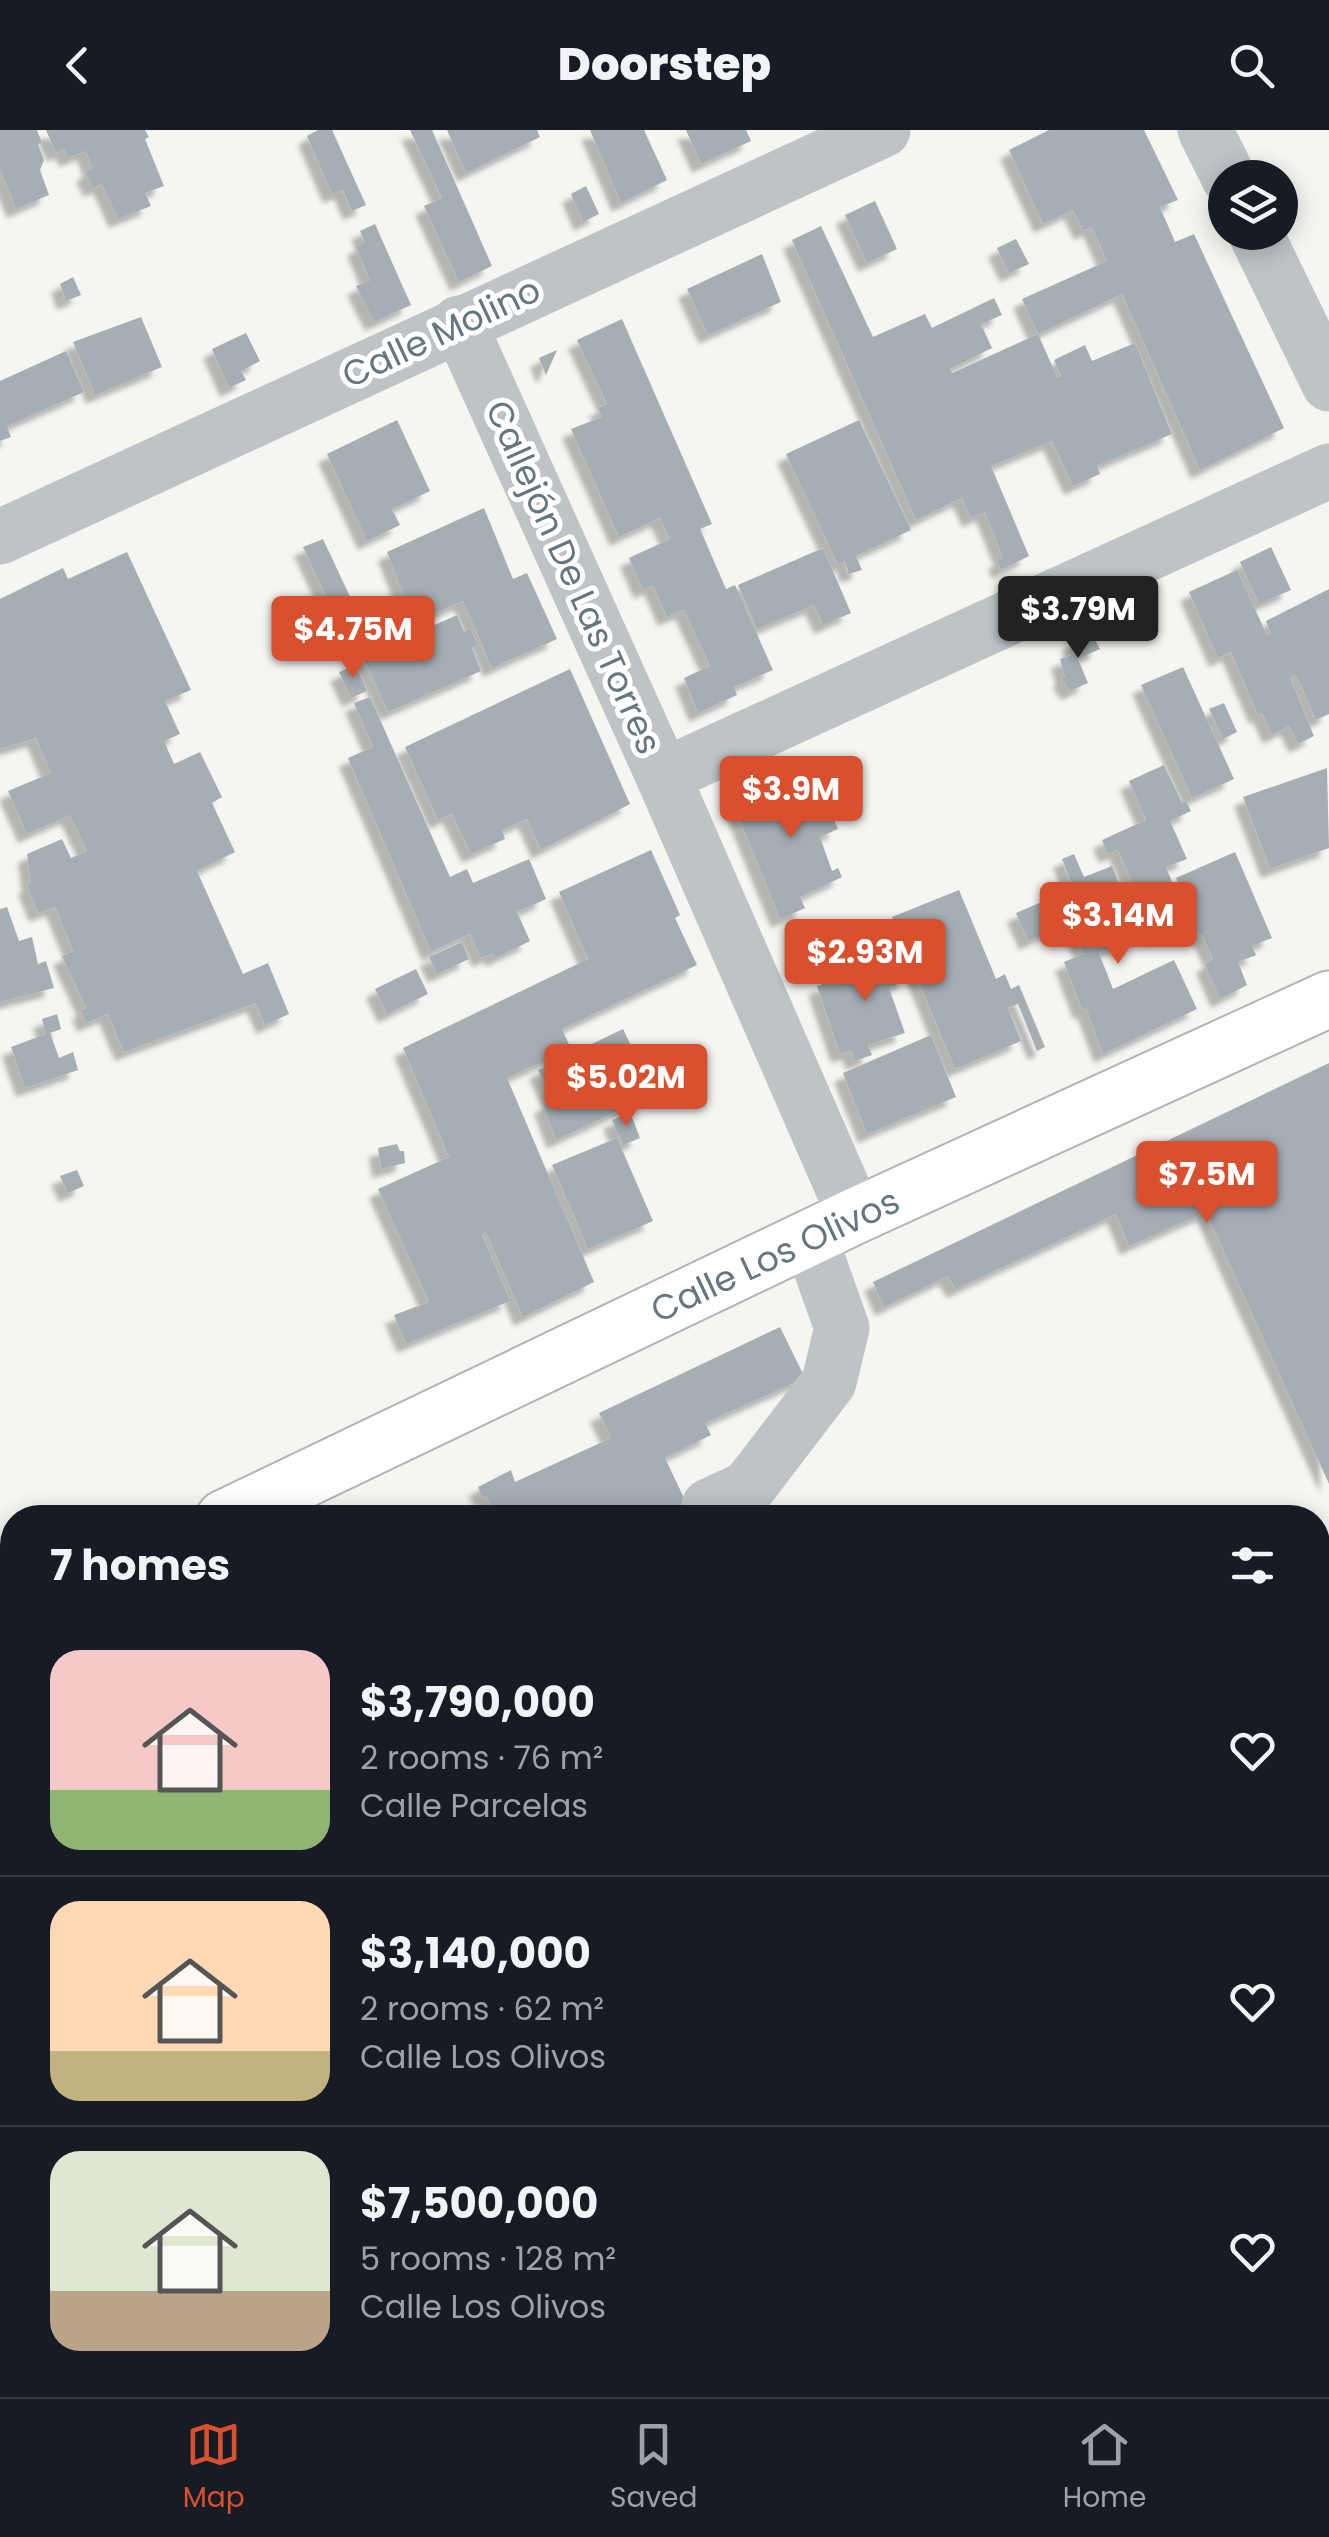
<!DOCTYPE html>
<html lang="en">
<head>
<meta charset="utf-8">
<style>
  :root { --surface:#171b24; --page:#20242c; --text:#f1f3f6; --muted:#9ea1a6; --line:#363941; --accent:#d9502f }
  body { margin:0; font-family:Poppins,sans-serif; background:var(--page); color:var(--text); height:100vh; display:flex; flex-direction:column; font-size:38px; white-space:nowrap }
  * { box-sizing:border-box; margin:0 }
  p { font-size:32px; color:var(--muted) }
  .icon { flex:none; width:55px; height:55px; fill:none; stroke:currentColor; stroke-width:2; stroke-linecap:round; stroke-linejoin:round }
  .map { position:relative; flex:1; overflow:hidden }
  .details { position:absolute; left:0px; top:1375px; width:1330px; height:892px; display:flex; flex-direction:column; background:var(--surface); border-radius:40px 40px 0 0; box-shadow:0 5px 25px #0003 }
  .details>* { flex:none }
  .controls { position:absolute; left:1208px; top:30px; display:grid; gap:20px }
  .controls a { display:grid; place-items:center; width:90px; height:90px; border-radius:50%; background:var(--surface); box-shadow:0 5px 25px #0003; font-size:50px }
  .price { position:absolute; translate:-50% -85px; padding:0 22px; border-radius:10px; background:var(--accent); color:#fff; font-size:32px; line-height:65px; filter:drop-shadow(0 2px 5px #0008) }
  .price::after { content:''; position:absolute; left:50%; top:60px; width:30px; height:22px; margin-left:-15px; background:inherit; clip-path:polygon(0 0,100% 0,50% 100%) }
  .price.on { background:#222; color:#fff }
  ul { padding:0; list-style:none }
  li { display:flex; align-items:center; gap:30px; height:250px; padding:0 50px }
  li+li { border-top:2px solid var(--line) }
  li span { display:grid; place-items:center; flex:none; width:280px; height:200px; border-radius:30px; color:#555 }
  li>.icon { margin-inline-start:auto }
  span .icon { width:120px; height:120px; fill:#fffc; stroke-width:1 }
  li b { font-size:42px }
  h2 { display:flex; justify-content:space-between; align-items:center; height:120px; padding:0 50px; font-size:42px }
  header { display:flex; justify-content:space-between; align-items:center; height:130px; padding:0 50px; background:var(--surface); font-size:45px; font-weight:800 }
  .menu { display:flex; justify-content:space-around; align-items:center; height:140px; border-top:2px solid var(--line); background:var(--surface); font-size:28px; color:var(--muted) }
  .menu a { display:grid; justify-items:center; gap:5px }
  .menu .on { color:var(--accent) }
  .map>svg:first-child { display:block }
  .building { fill:#a6aeb3; filter:url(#shadow) }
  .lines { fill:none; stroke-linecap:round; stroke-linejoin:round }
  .major-casing { stroke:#b0b5b8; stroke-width:59 }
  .minor { stroke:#bfc3c6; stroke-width:55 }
  .major { stroke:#fff; stroke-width:55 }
  .labels { text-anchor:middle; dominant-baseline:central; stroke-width:10; stroke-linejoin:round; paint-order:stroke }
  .street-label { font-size:35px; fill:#667681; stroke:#fff }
</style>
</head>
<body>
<header><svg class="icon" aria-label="back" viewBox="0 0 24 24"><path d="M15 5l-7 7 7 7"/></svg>Doorstep<svg class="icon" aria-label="search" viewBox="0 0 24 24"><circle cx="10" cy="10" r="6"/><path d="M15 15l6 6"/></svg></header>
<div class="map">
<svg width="1329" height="2267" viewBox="0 0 1329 2267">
  <defs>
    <filter id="shadow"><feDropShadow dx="-9" dy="9" stdDeviation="2.5" flood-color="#0004"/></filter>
  </defs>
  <rect width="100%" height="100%" fill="#f5f5f2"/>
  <g class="building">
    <polygon points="0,0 37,0 42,13 38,14 44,30 40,40 49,65 16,79 0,40"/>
    <polygon points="46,0 145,0 149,7 145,9 164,56 145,63 151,76 118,89 102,54 93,58 85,43 92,38 86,21 68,28 64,19 56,23"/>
    <polygon points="318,0 332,0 366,75 352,81 343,60 332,64 307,6"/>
    <polygon points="410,0 432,0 492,136 459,152 424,76 442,68"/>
    <polygon points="447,0 537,0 540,7 466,43"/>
    <polygon points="590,0 644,0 667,50 621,73"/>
    <polygon points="686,0 746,0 751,11 701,34"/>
    <polygon points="1049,0 1144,0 1178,70 1160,77 1175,112 1194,104 1284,298 1200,340 1122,164 1038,204 1022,169 1107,131 1092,97 1083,101 1073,80 1043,94 1009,20"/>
    <polygon points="586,56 599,84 583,92 571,64"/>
    <polygon points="875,71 897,119 867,133 845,85"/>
    <polygon points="375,94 411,175 374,192 356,156 370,150 356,117 365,112 360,101"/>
    <polygon points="821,96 873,207 925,184 932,198 994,168 1002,185 981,194 992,218 950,239 952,243 1038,204 1057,247 1061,246 1054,230 1085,215 1092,231 1135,213 1172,304 1097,336 1100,344 1073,356 1052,311 991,336 1029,426 1001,440 997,430 1003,428 985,382 971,388 962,368 916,390 792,110"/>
    <polygon points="1016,109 1029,134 1009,143 997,118"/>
    <polygon points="762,124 781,172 708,205 687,159"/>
    <polygon points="73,147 81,165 66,171 60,154"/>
    <polygon points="141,187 162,237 95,265 73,212"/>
    <polygon points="622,189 712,394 700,399 726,459 735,455 773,540 734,557 737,565 698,583 684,548 710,536 684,480 667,487 653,455 643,460 629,428 670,409 660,388 619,407 571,299 602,287 598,278 607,274 577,210"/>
    <polygon points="246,203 260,231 241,241 246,250 229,258 212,219"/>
    <polygon points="557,220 546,245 539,228"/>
    <polygon points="66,221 84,262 7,296 11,307 0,311 0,251"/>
    <polygon points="397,290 430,361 392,379 400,395 367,411 327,324"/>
    <polygon points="859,290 911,400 856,426 862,440 849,444 845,431 838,435 786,324"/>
    <polygon points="484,378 513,449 527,443 557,509 492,538 463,471 414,492 387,422"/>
    <polygon points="323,409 352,471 332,480 303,417"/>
    <polygon points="1271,417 1291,460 1259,474 1240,432"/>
    <polygon points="823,418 851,483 823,495 814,475 757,499 738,455"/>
    <polygon points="127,422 191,560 165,571 180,604 164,611 174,634 200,622 222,667 212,673 235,722 197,741 243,844 268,833 289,884 265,895 256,873 124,922 108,884 86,893 81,880 86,878 62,826 73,821 55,777 38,783 27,755 31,754 27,724 62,709 71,728 87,721 70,685 27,704 8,661 51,643 36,608 0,619 0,469 63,438 68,449"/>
    <polygon points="1237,440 1267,505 1271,504 1266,491 1329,459 1329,584 1316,590 1296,545 1290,548 1314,606 1298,614 1289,596 1272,605 1262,583 1258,585 1231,522 1218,528 1189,462"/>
    <polygon points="457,485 464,502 470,498 478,515 472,518 481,541 388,582 363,527"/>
    <polygon points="1091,502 1100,519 1078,529 1088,553 1070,561 1061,548 1065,547 1060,529 1075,524 1070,512"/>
    <polygon points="356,535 367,561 351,568 339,542"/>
    <polygon points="1183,537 1234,649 1192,668 1141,555"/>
    <polygon points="570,539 630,674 541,720 527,689 502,700 505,709 471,724 452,684 438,690 405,617"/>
    <polygon points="370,567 450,747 467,739 473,753 529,729 546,769 517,782 530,811 495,828 493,823 481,828 470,804 431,822 348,628 373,617 354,573"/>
    <polygon points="1224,573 1237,602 1223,609 1209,579"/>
    <polygon points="1164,635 1182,673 1186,671 1191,681 1170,691 1187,729 1166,737 1183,779 1168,785 1174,799 1156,807 1118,720 1108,724 1102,710 1146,690 1129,651"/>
    <polygon points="1327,638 1329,718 1270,739 1243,667"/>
    <polygon points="813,642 838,699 820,707 832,741 838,738 842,747 800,767 805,778 780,789 735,678"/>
    <polygon points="651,720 680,785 675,788 697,835 562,899 571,919 507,948 594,1152 523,1187 486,1103 482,1105 510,1171 406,1214 394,1185 429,1172 378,1059 449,1027 403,918 588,829 559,762"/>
    <polygon points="1235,722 1272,808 1252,816 1256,825 1238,832 1247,855 1220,869 1205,834 1213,829 1202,805 1199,806 1176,748"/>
    <polygon points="1074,724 1084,747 1112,736 1140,807 1099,823 1113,859 1174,830 1197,879 1103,924 1086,878 1082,880 1064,832 1084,824 1076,803 1089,798 1062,729"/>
    <polygon points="959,760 996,849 1005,844 1011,859 1019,855 1045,917 1037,921 1018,874 1008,878 1021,911 955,939 892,787"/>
    <polygon points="1046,770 1057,798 1028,811 1016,783"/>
    <polygon points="7,777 19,811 32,807 38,834 46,831 54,858 0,872 0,779"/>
    <polygon points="462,812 469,829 437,844 429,827"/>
    <polygon points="892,814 908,849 889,858 905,903 868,915 872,925 855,931 851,921 840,924 817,856 873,837 867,824"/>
    <polygon points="416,839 428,864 387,884 375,859"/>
    <polygon points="57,884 61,899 50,903 59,928 73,922 78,940 25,958 11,917 46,904 42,889"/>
    <polygon points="623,899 654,964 556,1010 543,975 552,970 538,940"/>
    <polygon points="931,905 956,967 867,1004 843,943"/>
    <polygon points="1329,933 1329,1354 1206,1082 1129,1116 1116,1084 956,1159 948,1146 884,1177 873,1152"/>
    <polygon points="630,982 640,1008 623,1015 612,990"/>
    <polygon points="617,1008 653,1091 588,1119 552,1035"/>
    <polygon points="397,1014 400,1021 404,1021 405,1033 381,1039 378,1018"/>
    <polygon points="77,1040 84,1056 68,1063 60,1046"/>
    <polygon points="780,1197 805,1248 705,1293 711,1305 665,1328 684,1368 694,1363 708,1388 496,1388 486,1366 482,1367 478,1357 511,1340 515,1352 611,1308 599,1283"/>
    <polygon points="12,1559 12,1612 0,1618 0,1565"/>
    <polygon points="0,1631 12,1656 12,1721 0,1727"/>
    <polygon points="1329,1709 1329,1738 1318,1716"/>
    <polygon points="12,1800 12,1933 5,1935 0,1925 0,1806"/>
    <polygon points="1329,2040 1329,2114 1318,2090 1318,2045"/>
    <polygon points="0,2065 12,2093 12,2241 3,2245"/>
    <polygon points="1318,2131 1329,2155 1318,2162"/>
    <polygon points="12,2245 12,2255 31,2255 36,2267 0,2267 0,2251"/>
    <polygon points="54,2255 124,2255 129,2267 60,2267"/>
    <polygon points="209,2255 249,2255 255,2267 214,2267"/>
    <polygon points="817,2255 864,2255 870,2267 823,2267"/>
    <polygon points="875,2255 946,2255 949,2261 937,2267 881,2267"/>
    <polygon points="966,2255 973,2267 944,2267"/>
  </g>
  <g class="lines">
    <g class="major-casing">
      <g id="major">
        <polyline points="224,1388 855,1086 1329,869"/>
        <polyline points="0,1495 12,1489"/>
      </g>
    </g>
    <g class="minor">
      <polyline points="1205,0 1229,48"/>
      <polyline points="1255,102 1329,254"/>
      <polyline points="459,193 663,646 855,1086"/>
      <polyline points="0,407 883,0"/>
      <polyline points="663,646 1329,341"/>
      <polyline points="709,1376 748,1358 829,1252 842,1198 810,1108"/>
      <polyline points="1318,1828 1329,1822"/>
      <polyline points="0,1984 12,1978"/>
      <polyline points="407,2267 432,2255"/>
    </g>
    <use href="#major" class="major"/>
  </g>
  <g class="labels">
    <g class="street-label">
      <text transform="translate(441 202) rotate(-25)">Calle Molino</text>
      <text transform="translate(574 447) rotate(66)">Callejón De Las Torres</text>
      <text transform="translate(775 1125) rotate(-25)">Calle Los Olivos</text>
    </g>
  </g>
</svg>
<div class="controls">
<a><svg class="icon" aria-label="layers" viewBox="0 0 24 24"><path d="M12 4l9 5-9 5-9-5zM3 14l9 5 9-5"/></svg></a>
</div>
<b class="price on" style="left:1078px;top:531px">$3.79M</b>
<b class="price" style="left:353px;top:551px">$4.75M</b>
<b class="price" style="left:791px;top:711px">$3.9M</b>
<b class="price" style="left:1118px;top:837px">$3.14M</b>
<b class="price" style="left:865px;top:874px">$2.93M</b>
<b class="price" style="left:626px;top:999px">$5.02M</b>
<b class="price" style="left:1207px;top:1096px">$7.5M</b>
<section class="details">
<h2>7 homes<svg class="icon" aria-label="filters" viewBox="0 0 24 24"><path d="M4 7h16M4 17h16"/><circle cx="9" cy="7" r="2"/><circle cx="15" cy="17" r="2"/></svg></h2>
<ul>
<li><span style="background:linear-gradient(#f6c9c9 70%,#8fb573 0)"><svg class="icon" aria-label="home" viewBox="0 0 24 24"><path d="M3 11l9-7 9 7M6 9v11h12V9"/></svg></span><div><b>$3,790,000</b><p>2 rooms · 76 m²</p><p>Calle Parcelas</p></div><svg class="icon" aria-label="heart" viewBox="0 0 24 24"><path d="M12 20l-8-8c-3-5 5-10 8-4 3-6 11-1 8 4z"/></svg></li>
<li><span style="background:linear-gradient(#ffd9b3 75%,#c2b280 0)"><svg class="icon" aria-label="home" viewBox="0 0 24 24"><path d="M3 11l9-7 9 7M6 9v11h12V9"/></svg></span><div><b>$3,140,000</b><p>2 rooms · 62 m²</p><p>Calle Los Olivos</p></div><svg class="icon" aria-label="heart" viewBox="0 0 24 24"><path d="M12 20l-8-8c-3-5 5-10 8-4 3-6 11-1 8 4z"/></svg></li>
<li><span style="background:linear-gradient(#dfe7d0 70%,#b9a48a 0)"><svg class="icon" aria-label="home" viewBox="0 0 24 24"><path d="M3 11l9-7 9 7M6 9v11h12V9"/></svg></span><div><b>$7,500,000</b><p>5 rooms · 128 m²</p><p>Calle Los Olivos</p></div><svg class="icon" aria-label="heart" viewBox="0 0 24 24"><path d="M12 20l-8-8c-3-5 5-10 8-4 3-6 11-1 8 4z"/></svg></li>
</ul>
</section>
</div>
<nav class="menu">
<a class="on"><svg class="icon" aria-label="map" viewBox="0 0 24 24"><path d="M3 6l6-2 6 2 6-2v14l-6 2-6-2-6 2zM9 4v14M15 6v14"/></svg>Map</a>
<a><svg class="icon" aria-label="saved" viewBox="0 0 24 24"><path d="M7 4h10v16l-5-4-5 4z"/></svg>Saved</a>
<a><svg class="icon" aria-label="home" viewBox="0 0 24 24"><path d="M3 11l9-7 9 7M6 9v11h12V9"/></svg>Home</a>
</nav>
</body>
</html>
